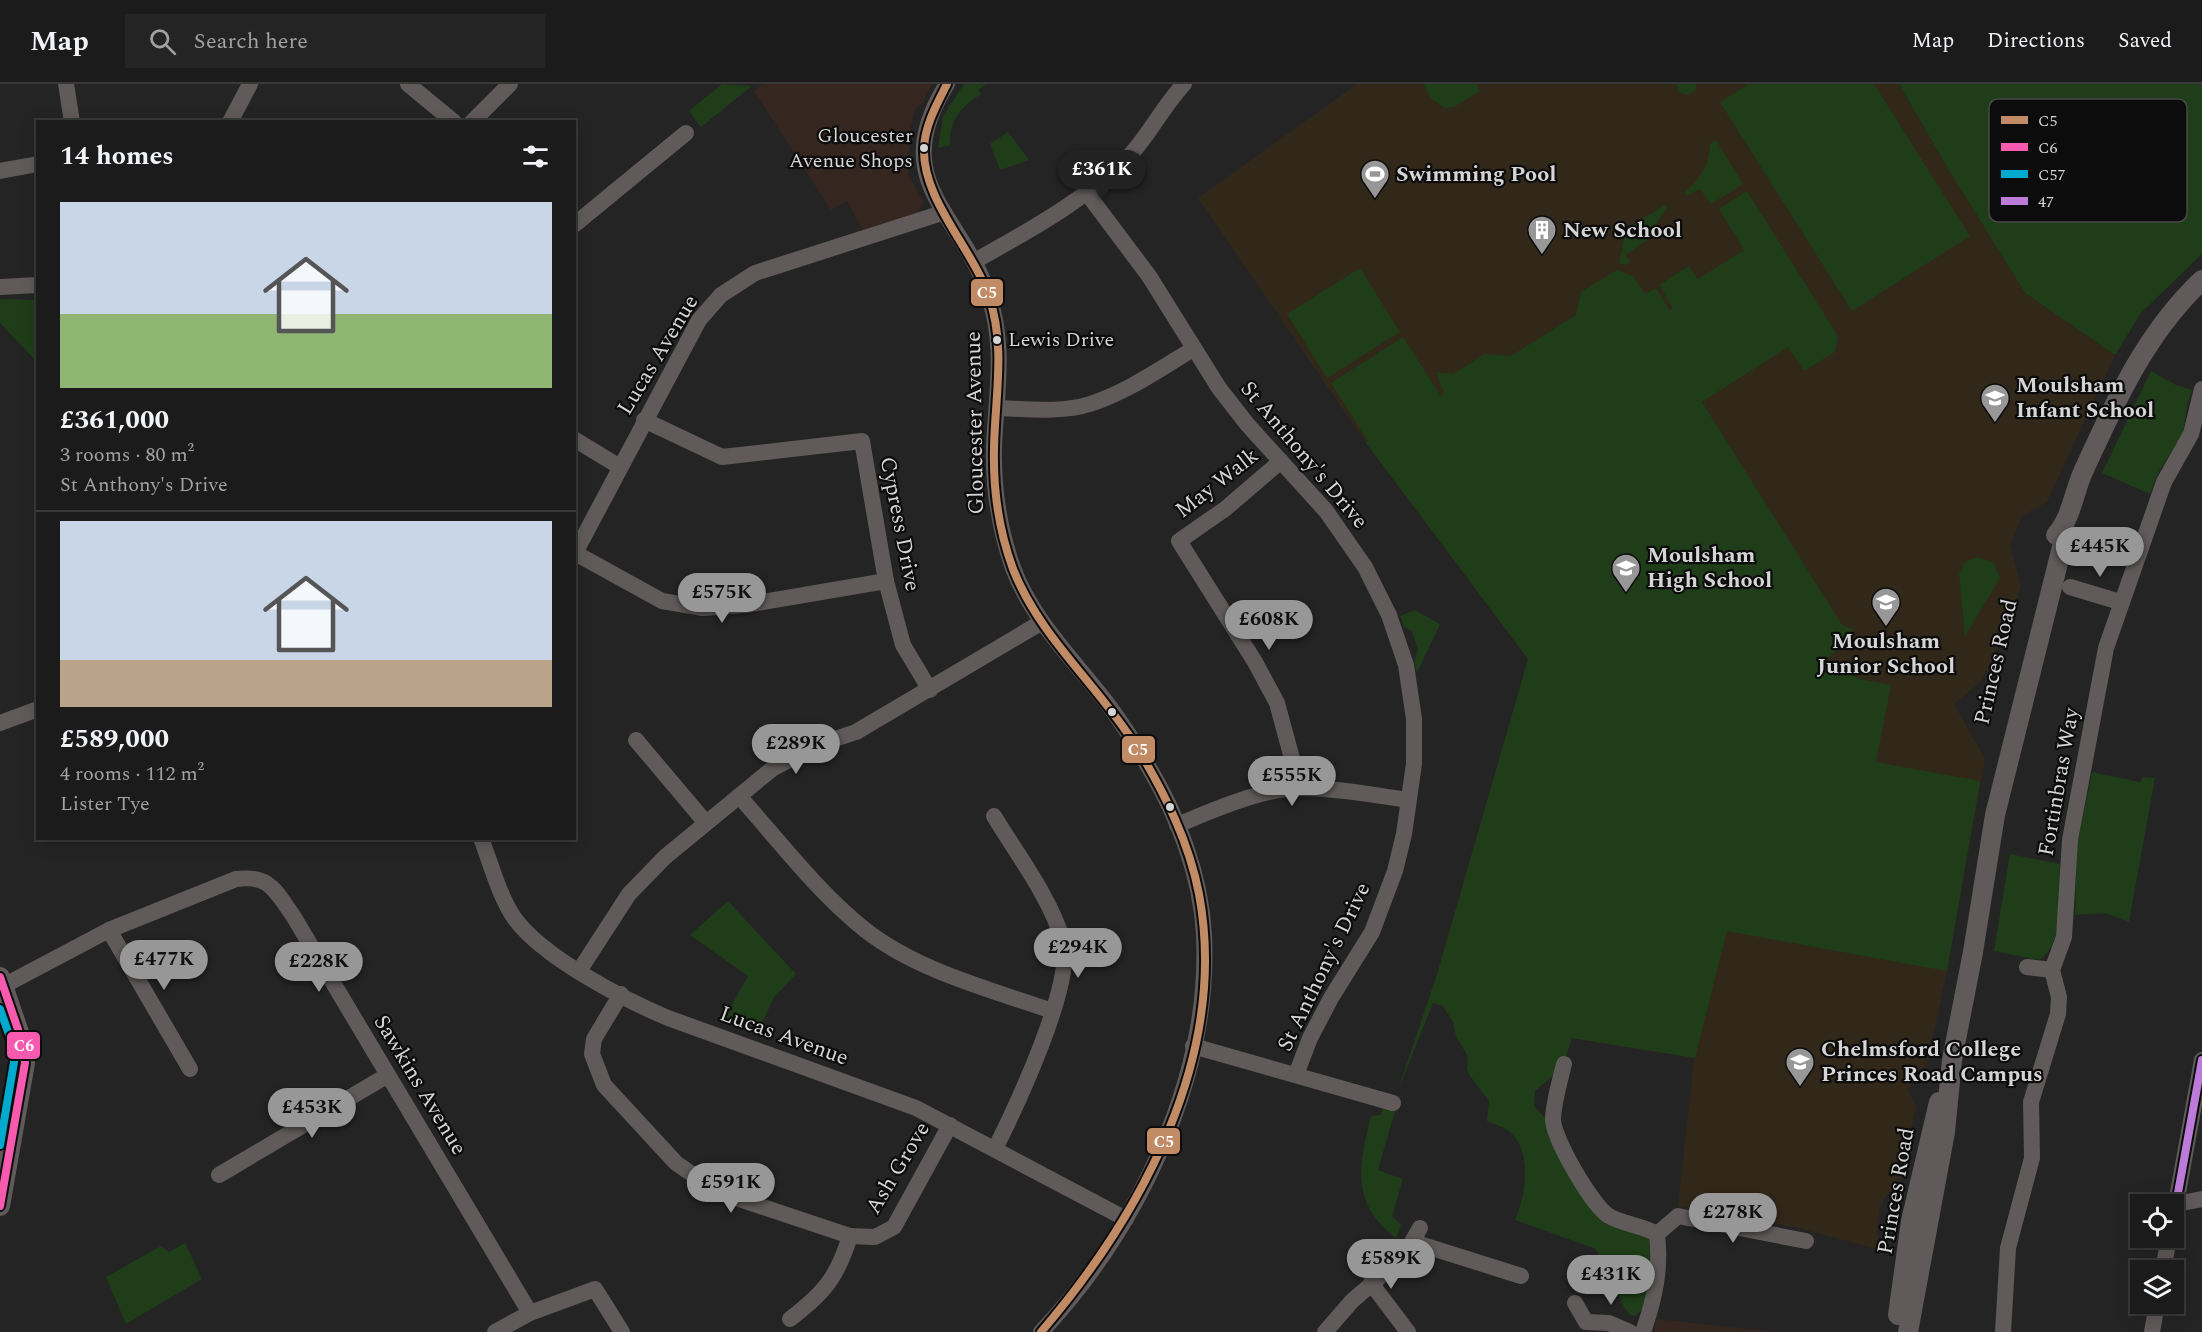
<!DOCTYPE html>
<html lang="en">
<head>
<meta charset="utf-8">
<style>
  :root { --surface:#1b1b1b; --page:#242424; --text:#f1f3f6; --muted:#a0a1a3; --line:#39393a; --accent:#989798 }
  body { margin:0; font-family:Spectral,serif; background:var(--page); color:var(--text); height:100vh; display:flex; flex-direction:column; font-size:22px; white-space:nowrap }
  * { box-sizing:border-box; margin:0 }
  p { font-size:20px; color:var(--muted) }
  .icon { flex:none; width:33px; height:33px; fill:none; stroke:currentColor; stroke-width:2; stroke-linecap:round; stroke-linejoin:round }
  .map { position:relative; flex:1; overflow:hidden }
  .drawer { position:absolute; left:36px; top:36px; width:540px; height:720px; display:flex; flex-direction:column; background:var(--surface); border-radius:0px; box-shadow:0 3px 15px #0003,0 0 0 2px var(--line) }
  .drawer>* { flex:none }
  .controls { position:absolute; left:2130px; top:1110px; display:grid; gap:12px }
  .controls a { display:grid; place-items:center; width:54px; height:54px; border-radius:0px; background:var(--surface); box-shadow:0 3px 15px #0003,0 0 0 2px var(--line); font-size:30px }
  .price { position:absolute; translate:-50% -51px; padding:0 14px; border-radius:21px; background:var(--accent); color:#111; font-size:20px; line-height:39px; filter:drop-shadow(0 2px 3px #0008) }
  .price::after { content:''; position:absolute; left:50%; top:36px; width:18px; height:14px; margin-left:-9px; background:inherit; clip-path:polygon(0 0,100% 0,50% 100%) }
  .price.current { background:#222; color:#fff }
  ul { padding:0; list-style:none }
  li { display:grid; align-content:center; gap:12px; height:318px; padding:0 24px }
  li+li { border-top:2px solid var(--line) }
  li span { display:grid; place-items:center; height:186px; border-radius:0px; color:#555 }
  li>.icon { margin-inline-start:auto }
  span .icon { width:108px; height:108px; fill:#fffc; stroke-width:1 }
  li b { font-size:26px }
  h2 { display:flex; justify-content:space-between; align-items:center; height:72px; padding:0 24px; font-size:26px }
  header { display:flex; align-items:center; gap:36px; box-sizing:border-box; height:84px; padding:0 30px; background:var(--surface); border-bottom:2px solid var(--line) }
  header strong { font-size:28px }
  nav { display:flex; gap:33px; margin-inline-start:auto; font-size:21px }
  .search { width:420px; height:54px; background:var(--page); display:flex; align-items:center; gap:15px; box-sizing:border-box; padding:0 21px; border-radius:0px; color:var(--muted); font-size:22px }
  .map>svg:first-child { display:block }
  .commercial { fill:#352620 }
  .education { fill:#31281a }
  .green { fill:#1f3d18 }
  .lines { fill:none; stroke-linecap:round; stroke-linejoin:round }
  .minor { stroke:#605a5a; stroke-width:16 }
  .major { stroke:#615a5b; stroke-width:20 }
  .bus-1-casing { stroke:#0d0c0d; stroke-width:12 }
  .bus-2-casing { stroke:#0d0c0d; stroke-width:12 }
  .bus-3-casing { stroke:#0d0c0d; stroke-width:12 }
  .bus-4-casing { stroke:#0d0c0d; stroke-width:12 }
  .bus-1 { stroke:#c18c65; stroke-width:8 }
  .bus-2 { stroke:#f75aaf; stroke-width:8 }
  .bus-3 { stroke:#00a9ce; stroke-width:8 }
  .bus-4 { stroke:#bd7bd9; stroke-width:8 }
  .bus-dot { fill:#d6d5d6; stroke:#0d0c0d; stroke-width:2 }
  .labels { text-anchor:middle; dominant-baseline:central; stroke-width:4.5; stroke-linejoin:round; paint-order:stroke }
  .bus-label { font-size:20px; fill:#d6d5d6; stroke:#0d0c0d; text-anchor:end }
  .poi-label { font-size:22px; font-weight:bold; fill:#d6d5d6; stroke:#0d0c0d; text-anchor:start }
  .street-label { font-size:22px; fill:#d6d5d6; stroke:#0d0c0d }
  .key { fill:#0d0c0d; stroke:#494849; stroke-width:1.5 }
  .key-label { font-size:16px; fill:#d6d5d6 }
  .line-badge { stroke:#0d0c0d; stroke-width:2 }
  .badge-label { font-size:16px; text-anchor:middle; font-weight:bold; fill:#fff }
</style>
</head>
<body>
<header>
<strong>Map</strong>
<div class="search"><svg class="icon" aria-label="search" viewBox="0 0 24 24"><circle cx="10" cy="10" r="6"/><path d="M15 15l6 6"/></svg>Search here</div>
<nav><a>Map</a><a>Directions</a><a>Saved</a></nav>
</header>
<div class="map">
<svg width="2202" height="1248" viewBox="0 0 2202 1248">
  <rect width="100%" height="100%" fill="#242424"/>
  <g class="commercial">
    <polygon points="762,0 932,0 922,19 915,25 911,43 908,91 924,118 916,131 864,148 847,117 831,126 754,7"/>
    <polygon points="1657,1235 1775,1248 1654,1248"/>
  </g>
  <polygon class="education" points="1357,0 1899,0 1947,83 2025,209 2115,271 2047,418 2022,432 2010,461 2021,503 1988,585 1980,598 1954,620 1985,675 1947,887 1927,980 1911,995 1908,1007 1916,1023 1898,1103 1886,1111 1880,1123 1877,1149 1881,1166 1798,1144 1678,1122 1694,974 1484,940 1438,887 1528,575 1366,359 1198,114"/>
  <g class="green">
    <polygon points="722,0 752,2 701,43 689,27"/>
    <path d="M964 0H986L978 6 981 10C961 23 949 36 950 61L938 64 943 32Z"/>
    <polygon points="1424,0 1476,0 1480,7 1454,23 1444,24 1430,13"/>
    <polygon points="1676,0 1697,0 1695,7 1686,11 1679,8"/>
    <polygon points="1749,0 1874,0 1970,152 1852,227 1720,18"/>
    <polygon points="1899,0 2202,0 2202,170 2141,229 2115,271 2025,209 1947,83"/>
    <polygon points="1008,48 1029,76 1000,86 990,60"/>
    <path d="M1716 56 1743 100 1711 120 1700 105 1687 112 1684 109C1700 96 1710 80 1710 60Z"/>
    <path d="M1747 107 1838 252 1835 268 1804 287 1788 263 1702 318 1842 541 1853 545 1851 555 1822 578 1860 595 1891 601 1876 678 1980 697 1947 887 1727 847 1695 974 1572 954 1566 972 1555 990 1535 1007 1534 1022 1545 1034 1588 1119 1647 1152C1658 1167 1653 1200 1647 1217 1646 1223 1639 1228 1635 1232L1629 1230 1624 1223 1596 1165 1515 1136C1526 1111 1533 1067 1509 1047 1503 1043 1494 1040 1487 1037L1489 1017 1470 992 1467 985 1468 973 1456 952 1453 938 1443 922 1433 919 1397 1009 1438 887 1528 575 1366 359 1368 357 1331 299 1403 253 1441 312 1444 310 1436 288 1453 290 1485 270 1511 272 1576 231 1581 208 1617 186 1633 192 1645 210 1656 204 1670 226 1673 224 1659 201 1689 182 1698 195 1744 166 1719 125Z"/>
    <polygon points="1665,121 1667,124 1655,141 1660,148 1625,171 1630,178 1626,181 1619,179 1626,145"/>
    <polygon points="1360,184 1400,248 1327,294 1287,230"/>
    <polygon points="0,215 37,216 37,278 0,239"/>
    <polygon points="2151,287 2176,301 2192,306 2187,320 2183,349 2158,389 2150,410 2102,389"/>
    <polygon points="1977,473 1993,478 2000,494 1965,552 1959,490 1965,478"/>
    <polygon points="1415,526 1440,540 1417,589 1414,577 1418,566 1412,547 1404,543 1400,532"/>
    <polygon points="2092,688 2140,698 2143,693 2155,694 2129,838 2105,829 2075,831 2077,761"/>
    <path d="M2010 770 2060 780C2058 808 2066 859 2039 876L1994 867Z"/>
    <polygon points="728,817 796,890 774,913 757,951 722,938 748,892 690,851"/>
    <path d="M1383 1022 1396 1024 1378 1086 1403 1095 1392 1132 1401 1141 1396 1154C1350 1119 1359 1081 1371 1032L1381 1031Z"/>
    <polygon points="185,1159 202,1195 126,1240 106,1193 161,1162 169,1168"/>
  </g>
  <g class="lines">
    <g class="minor">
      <polyline points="66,0 72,38"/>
      <polyline points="408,0 454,38"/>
      <path d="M947 0C885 99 963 129 989 213 1006 263 996 311 994 363 993 405 999 444 1013 484 1032 536 1074 576 1107 619 1122 639 1136 661 1148 682 1178 732 1201 792 1204 851 1211 994 1137 1146 1041 1248"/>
      <polyline points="230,38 250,0"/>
      <polyline points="472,38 510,0"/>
      <polyline points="0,87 38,80"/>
      <polyline points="1086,108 1149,192 1219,304 1247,340 1326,427 1365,483 1389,531 1406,581 1414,635 1414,680 1404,750 1395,787 1372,848 1331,914 1310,954 1296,991"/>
      <polyline points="574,141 686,49"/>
      <path d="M975 177C1028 147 1088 115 1131 70 1151 48 1164 21 1184 0"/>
      <polyline points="0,203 38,201"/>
      <path d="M998 324C1027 325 1062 329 1090 320 1127 308 1160 285 1193 265"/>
      <polyline points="644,336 722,373 862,357 886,497 903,561 930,606"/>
      <polyline points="574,355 620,383"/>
      <polyline points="1281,377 1225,425 1179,457 1255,578 1277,619 1300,704"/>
      <polyline points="886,497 745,521 703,524 662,517 575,469 699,236 721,211 755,189 942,129"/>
      <polyline points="2070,503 2120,518"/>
      <polyline points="0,639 38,625"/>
      <polyline points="636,656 706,739"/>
      <path d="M739 712C780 758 816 806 864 845 917 887 989 905 1052 927"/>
      <path d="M994 732C1018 772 1050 813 1063 857 1075 899 1015 1025 995 1065"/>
      <path d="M1177 741C1214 726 1262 704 1302 704 1337 704 1373 711 1408 716"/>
      <path d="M481 754C491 780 499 812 515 835 544 874 623 915 668 934L916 1024 1126 1135"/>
      <polyline points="109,846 190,985"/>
      <polyline points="2027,883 2052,886"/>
      <polyline points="579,887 629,810 665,773 772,685 817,661 856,648 1042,538"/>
      <path d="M5 901 109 846 236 795C269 791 274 805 292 830L530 1229"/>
      <polyline points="621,910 594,955 592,970 604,1001 676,1079 702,1097 739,1115 850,1152 875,1153 894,1143 950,1041"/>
      <polyline points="1193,962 1393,1019"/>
      <path d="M1564 980C1560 997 1554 1016 1553 1034 1552 1053 1593 1123 1609 1132 1622 1140 1641 1141 1657 1150 1661 1185 1655 1214 1643 1248"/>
      <polyline points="219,1091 388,991"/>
      <polyline points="2176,1120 2202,1115"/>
      <polyline points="2174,1131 2202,976"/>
      <polyline points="1657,1150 1678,1132 1806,1157"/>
      <polyline points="1413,1158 1521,1192"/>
      <polyline points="2163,1186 2169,1154"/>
      <polyline points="1371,1199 1408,1248"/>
      <polyline points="1575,1219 1586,1238 1609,1239 1630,1248"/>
      <path d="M790 1235C824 1209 837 1194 850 1152"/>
      <polyline points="495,1248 530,1229 595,1205 622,1248"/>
      <polyline points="1325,1248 1352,1217 1404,1172 1420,1144"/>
      <polyline points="2003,1248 2008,1164 2032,1074 2031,1018 2058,930 2059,913 2052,886 2064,853 2070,756 2106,564 2164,398 2191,350 2202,305"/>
      <polyline points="2152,1248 2157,1220"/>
    </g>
    <g class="major">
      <path d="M2056 451C2071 435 2074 408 2083 388 2115 318 2145 250 2202 196"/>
      <polyline points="0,893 24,963 25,979 0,1122"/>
      <polyline points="1898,1231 1911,1137 1939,1018"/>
      <polyline points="1908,1248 1945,1048 1952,976 1973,868 1995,731 2065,451 2064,443"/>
    </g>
    <g class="bus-1-casing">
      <path id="bus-1" d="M947 0C937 20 925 41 924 64 922 116 973 165 989 213 1006 262 995 313 994 364 993 404 999 447 1013 485 1040 554 1100 603 1138 665 1165 710 1189 758 1199 810 1229 971 1142 1130 1041 1248"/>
    </g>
    <g class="bus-2-casing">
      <polyline id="bus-2" points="0,893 24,963 25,979 0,1122"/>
    </g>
    <g class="bus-3-casing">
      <polyline id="bus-3" points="0,925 14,965 14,978 0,1061"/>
    </g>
    <g class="bus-4-casing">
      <polyline id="bus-4" points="2174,1131 2202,976"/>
    </g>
    <use href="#bus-1" class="bus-1"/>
    <use href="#bus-2" class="bus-2"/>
    <use href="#bus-3" class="bus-3"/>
    <use href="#bus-4" class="bus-4"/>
  </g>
  <defs>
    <g id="stadium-pin" transform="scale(1.5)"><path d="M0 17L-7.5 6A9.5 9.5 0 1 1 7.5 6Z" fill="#989798" stroke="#0d0c0d"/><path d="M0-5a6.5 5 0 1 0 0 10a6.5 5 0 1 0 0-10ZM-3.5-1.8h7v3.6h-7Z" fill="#fff"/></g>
    <g id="building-pin" transform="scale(1.5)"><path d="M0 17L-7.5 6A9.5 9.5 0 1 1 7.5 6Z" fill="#989798" stroke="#0d0c0d"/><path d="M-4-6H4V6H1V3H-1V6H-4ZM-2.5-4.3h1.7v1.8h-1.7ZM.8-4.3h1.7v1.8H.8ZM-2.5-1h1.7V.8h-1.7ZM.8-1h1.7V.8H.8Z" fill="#fff"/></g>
    <g id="school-pin" transform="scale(1.5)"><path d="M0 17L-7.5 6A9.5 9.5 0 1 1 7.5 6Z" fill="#989798" stroke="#0d0c0d"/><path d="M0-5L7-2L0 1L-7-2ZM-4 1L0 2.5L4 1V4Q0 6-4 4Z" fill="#fff"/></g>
    <g id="university-pin" transform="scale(1.5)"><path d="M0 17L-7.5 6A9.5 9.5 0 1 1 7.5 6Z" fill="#989798" stroke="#0d0c0d"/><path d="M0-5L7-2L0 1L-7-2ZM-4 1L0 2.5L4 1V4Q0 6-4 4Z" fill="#fff"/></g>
  </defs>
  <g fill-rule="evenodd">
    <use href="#stadium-pin" x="1375" y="90"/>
    <use href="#building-pin" x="1542" y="146"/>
    <use href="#school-pin" x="1995" y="314"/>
    <use href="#school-pin" x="1626" y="484"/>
    <use href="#school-pin" x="1886" y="518"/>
    <use href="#university-pin" x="1800" y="978"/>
  </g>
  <g class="bus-dot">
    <circle cx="924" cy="64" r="5"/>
    <circle cx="997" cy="256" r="5"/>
    <circle cx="1112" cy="628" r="5"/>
    <circle cx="1170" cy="723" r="5"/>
  </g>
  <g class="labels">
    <g class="bus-label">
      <text x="913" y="52">Gloucester<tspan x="913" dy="25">Avenue Shops</tspan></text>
      <text x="1008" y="256" text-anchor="start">Lewis Drive</text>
    </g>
    <g class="poi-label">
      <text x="1396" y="90">Swimming Pool</text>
      <text x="1563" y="146">New School</text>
      <text x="2016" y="301">Moulsham<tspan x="2016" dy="25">Infant School</tspan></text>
      <text x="1647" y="471">Moulsham<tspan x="1647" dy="25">High School</tspan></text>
      <text x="1886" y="557" text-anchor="middle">Moulsham<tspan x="1886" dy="25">Junior School</tspan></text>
      <text x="1821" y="965">Chelmsford College<tspan x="1821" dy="25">Princes Road Campus</tspan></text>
    </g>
    <g class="street-label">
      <text transform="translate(658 271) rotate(-59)">Lucas Avenue</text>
      <text transform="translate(975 339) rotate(-91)">Gloucester Avenue</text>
      <text transform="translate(1304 371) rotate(50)">St Anthony's Drive</text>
      <text transform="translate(1217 399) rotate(-38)">May Walk</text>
      <text transform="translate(900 440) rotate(79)">Cypress Drive</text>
      <text transform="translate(1996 578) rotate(-77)">Princes Road</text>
      <text transform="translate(2059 698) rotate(-80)">Fortinbras Way</text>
      <text transform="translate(1324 883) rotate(-64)">St Anthony's Drive</text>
      <text transform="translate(784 952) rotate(20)">Lucas Avenue</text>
      <text transform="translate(420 1001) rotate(59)">Sawkins Avenue</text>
      <text transform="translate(898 1084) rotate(-59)">Ash Grove</text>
      <text transform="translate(1896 1107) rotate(-80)">Princes Road</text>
    </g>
  </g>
  <rect x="1989" y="15" width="198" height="123" rx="9" class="key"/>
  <rect x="2001" y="32" width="27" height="8" fill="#c18c65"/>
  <rect x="2001" y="59" width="27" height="8" fill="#f75aaf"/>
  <rect x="2001" y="86" width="27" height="8" fill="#00a9ce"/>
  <rect x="2001" y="113" width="27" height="8" fill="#bd7bd9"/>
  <g class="key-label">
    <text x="2038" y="42">C5</text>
    <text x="2038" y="69">C6</text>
    <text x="2038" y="96">C57</text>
    <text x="2038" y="123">47</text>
  </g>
  <g class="line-badge">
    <rect x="970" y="194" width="34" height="29" rx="6" fill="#c18c65"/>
    <rect x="1121" y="651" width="35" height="29" rx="6" fill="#c18c65"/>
    <rect x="6" y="947" width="35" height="29" rx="6" fill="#f75aaf"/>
    <rect x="1146" y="1043" width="35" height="28" rx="6" fill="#c18c65"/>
  </g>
  <g class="badge-label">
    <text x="987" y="214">C5</text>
    <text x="1138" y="671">C5</text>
    <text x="24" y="967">C6</text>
    <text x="1164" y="1063">C5</text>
  </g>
</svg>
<div class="controls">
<a><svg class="icon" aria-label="locate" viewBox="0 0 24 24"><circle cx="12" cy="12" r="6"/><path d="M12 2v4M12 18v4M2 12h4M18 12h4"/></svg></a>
<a><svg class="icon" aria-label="layers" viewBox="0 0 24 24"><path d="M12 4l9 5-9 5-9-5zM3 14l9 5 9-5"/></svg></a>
</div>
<b class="price current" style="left:1102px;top:117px">£361K</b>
<b class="price" style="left:2100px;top:494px">£445K</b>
<b class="price" style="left:722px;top:540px">£575K</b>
<b class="price" style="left:1269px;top:567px">£608K</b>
<b class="price" style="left:796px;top:691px">£289K</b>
<b class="price" style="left:1292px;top:723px">£555K</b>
<b class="price" style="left:1078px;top:895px">£294K</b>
<b class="price" style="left:164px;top:907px">£477K</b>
<b class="price" style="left:319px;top:909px">£228K</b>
<b class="price" style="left:312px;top:1055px">£453K</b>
<b class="price" style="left:731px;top:1130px">£591K</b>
<b class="price" style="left:1733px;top:1160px">£278K</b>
<b class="price" style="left:1391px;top:1206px">£589K</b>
<b class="price" style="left:1611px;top:1222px">£431K</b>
<section class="drawer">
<h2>14 homes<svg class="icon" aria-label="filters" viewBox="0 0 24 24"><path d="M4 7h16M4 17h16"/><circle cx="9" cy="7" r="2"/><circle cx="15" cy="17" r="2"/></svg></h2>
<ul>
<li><span style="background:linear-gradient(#c9d6e8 60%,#8fb573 0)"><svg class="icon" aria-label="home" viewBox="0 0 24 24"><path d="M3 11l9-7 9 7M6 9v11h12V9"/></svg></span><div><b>£361,000</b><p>3 rooms · 80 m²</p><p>St Anthony's Drive</p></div></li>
<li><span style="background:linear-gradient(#c9d6e8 75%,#b9a48a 0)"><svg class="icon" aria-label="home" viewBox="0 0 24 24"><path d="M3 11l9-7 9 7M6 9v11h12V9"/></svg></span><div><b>£589,000</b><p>4 rooms · 112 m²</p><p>Lister Tye</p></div></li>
</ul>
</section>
</div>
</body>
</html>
